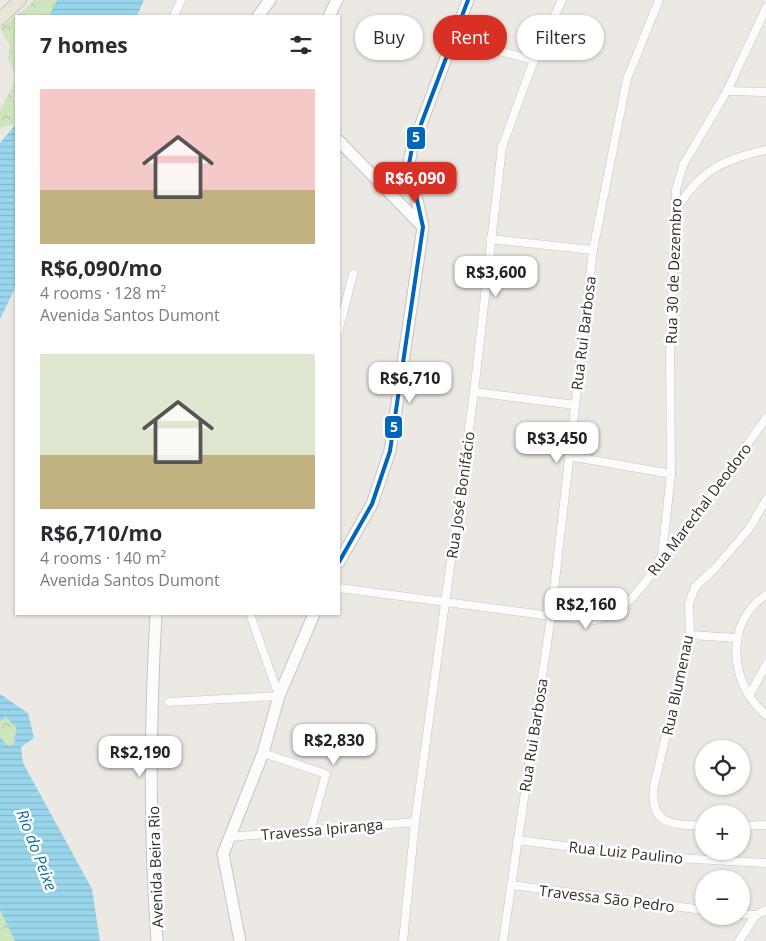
<!DOCTYPE html>
<html lang="en">
<head>
<meta charset="utf-8">
<style>
  :root { --surface:#fff; --page:#f2f2f3; --text:#2b2b33; --muted:#7c7c81; --accent:#d93025 }
  body { margin:0; font-family:"Open Sans",sans-serif; background:var(--page); color:var(--text); height:100vh; display:flex; flex-direction:column; font-size:19px; white-space:nowrap }
  * { box-sizing:border-box; margin:0 }
  p { font-size:16px; color:var(--muted) }
  .icon { flex:none; width:28px; height:28px; fill:none; stroke:currentColor; stroke-width:2; stroke-linecap:round; stroke-linejoin:round }
  .map { position:relative; flex:1; overflow:hidden }
  .details { position:absolute; left:15px; top:15px; width:325px; height:600px; display:flex; flex-direction:column; background:var(--surface); border-radius:0px; box-shadow:0 1px 4px #0004 }
  .details>* { flex:none }
  .banner { position:absolute; left:355px; top:15px; width:335px; height:45px; display:flex; gap:10px }
  .buttons { position:absolute; left:695px; top:740px; display:grid; gap:10px }
  .buttons a { display:grid; place-items:center; width:55px; height:55px; border-radius:50%; background:var(--surface); box-shadow:0 1px 4px #0004; font-size:25px }
  .price { position:absolute; translate:-50% -42px; padding:0 11px; border-radius:10px; background:#fff; color:#222; font-size:16px; line-height:32px; filter:drop-shadow(0 1px 2px #0008) }
  .price::after { content:''; position:absolute; left:50%; top:30px; width:15px; height:11px; margin-left:-8px; background:inherit; clip-path:polygon(0 0,100% 0,50% 100%) }
  .price.current { background:var(--accent); color:#fff }
  ul { padding:0; list-style:none }
  li { display:grid; align-content:center; gap:10px; height:265px; padding:0 25px }
  li span { display:grid; place-items:center; height:155px; border-radius:0px; color:#555 }
  li>.icon { margin-inline-start:auto }
  span .icon { width:90px; height:90px; fill:#fffc; stroke-width:1 }
  li b { font-size:21px }
  h2 { display:flex; justify-content:space-between; align-items:center; height:60px; padding:0 25px; font-size:21px }
  .tag { padding:0 18px; border-radius:22px; background:var(--surface); box-shadow:0 1px 4px #0004; font-size:18px; line-height:45px }
  .tag.current { background:var(--accent); color:#fff }
  .map>svg:first-child { display:block }
  .forest { fill:url(#forest-crowns) }
  .water { fill:url(#water-rules) }
  .lines { fill:none; stroke-linecap:round; stroke-linejoin:round }
  .street-casing { stroke:#c5c4c5; stroke-width:9 }
  .secondary-casing { stroke:#c5c4c5; stroke-width:13 }
  .primary-casing { stroke:#c6c5c4; stroke-width:14 }
  .street { stroke:#fcfcfb; stroke-width:8 }
  .secondary { stroke:#fcfcfb; stroke-width:11 }
  .primary { stroke:#e8e4d6; stroke-width:12 }
  .bus-1-casing { stroke:#fff; stroke-width:8 }
  .bus-1 { stroke:#0065bd; stroke-width:4 }
  .labels { text-anchor:middle; dominant-baseline:central; stroke-width:5; stroke-linejoin:round; paint-order:stroke }
  .street-label { font-size:15px; fill:#2e2e2e; stroke:#fff }
  .water-label { font-size:16px; font-style:italic; fill:#0d6fa3; stroke:#fff }
  .line-badge { stroke:#fff; stroke-width:2 }
  .badge-label { font-size:14px; text-anchor:middle; font-weight:bold; fill:#fff }
</style>
</head>
<body>
<div class="map">
<svg width="766" height="941" viewBox="0 0 766 941">
  <defs>
    <pattern id="forest-crowns" width="20" height="18" patternUnits="userSpaceOnUse" patternTransform="scale(1.25)"><rect width="20" height="18" fill="#cee6be"/><path d="M2 6a3 3 0 1 1 6 0M12 15a3 3 0 1 1 6 0" fill="none" stroke="#b1c6a4"/></pattern>
    <pattern id="water-rules" width="6" height="5" patternUnits="userSpaceOnUse" patternTransform="scale(1.25)"><rect width="6" height="5" fill="#99d6ec"/><path d="M0 2.5h6" fill="none" stroke="#84b8cb"/></pattern>
  </defs>
  <rect width="100%" height="100%" fill="#ece8e4"/>
  <g class="forest">
    <polygon points="33,0 57,0 49,16 16,16 16,124 0,128 0,110 14,84 14,72 8,59 10,46 0,28 30,5"/>
    <polygon points="6,717 16,728 14,745 8,746 0,737 0,721"/>
    <polygon points="0,910 15,941 0,941"/>
  </g>
  <g class="water">
    <polygon points="57,0 144,0 137,16 49,16"/>
    <polygon points="16,124 16,286 0,319 0,143"/>
    <polygon points="0,694 28,713 34,738 21,747 23,763 92,889 100,941 15,941 0,910 0,737 8,746 14,745 16,728 6,717 0,721"/>
  </g>
  <g class="lines">
    <g class="street-casing">
      <g id="street">
        <polyline points="174,16 181,0"/>
        <polyline points="452,39 534,60"/>
        <polyline points="727,91 766,92"/>
        <path d="M677 209C699 171 724 159 766 150"/>
        <polyline points="490,239 593,250"/>
        <polyline points="339,329 353,274"/>
        <polyline points="474,392 575,405"/>
        <polyline points="569,456 671,474"/>
        <polyline points="662,555 671,474 670,355 676,190 683,165 727,91 766,8"/>
        <polyline points="339,588 551,616 595,620 616,612 634,596 650,576 662,555 688,529 766,418"/>
        <path d="M766 595C723 623 730 685 766 715"/>
        <polyline points="690,635 736,638"/>
        <polyline points="749,696 766,665"/>
        <polyline points="169,702 279,696 250,614"/>
        <polyline points="263,753 326,774 310,831"/>
        <path d="M704 826C672 824 649 826 654 786L690 635 689 603 695 587 716 567 749 529 766 500"/>
        <polyline points="741,826 766,825"/>
        <polyline points="229,837 415,822"/>
        <polyline points="517,840 643,856 766,863"/>
        <polyline points="511,885 704,910"/>
        <polyline points="741,914 756,915"/>
        <polyline points="403,941 415,822 474,392 502,147 534,60 562,0"/>
        <polyline points="503,941 551,616 593,250 627,79 659,0"/>
        <polyline points="739,941 756,915 766,910"/>
      </g>
    </g>
    <g class="secondary-casing">
      <g id="secondary">
        <polyline points="258,16 270,0"/>
        <polyline points="329,16 337,0"/>
        <polyline points="339,141 423,227"/>
        <polyline points="339,562 372,504 390,451 423,227 409,164 412,148 468,0"/>
        <path d="M156 614C150 722 149 833 157 941"/>
        <polyline points="240,941 223,854 263,753 279,696 314,614"/>
      </g>
    </g>
    <g class="primary-casing">
      <polyline id="primary" points="0,19 20,0"/>
    </g>
    <use href="#street" class="street"/>
    <use href="#secondary" class="secondary"/>
    <use href="#primary" class="primary"/>
    <g class="bus-1-casing">
      <polyline id="bus-1" points="339,562 372,504 390,451 423,227 409,164 412,148 468,0"/>
    </g>
    <use href="#bus-1" class="bus-1"/>
  </g>
  <g class="labels">
    <g class="street-label">
      <text transform="translate(673 271) rotate(-88)">Rua 30 de Dezembro</text>
      <text transform="translate(583 333) rotate(-83)">Rua Rui Barbosa</text>
      <text transform="translate(460 495) rotate(-82)">Rua José Bonifácio</text>
      <text transform="translate(699 509) rotate(-53)">Rua Marechal Deodoro</text>
      <text transform="translate(677 685) rotate(-78)">Rua Blumenau</text>
      <text transform="translate(533 735) rotate(-81)">Rua Rui Barbosa</text>
      <text transform="translate(322 829) rotate(-5)">Travessa Ipiranga</text>
      <text transform="translate(626 852) rotate(6)">Rua Luiz Paulino</text>
      <text transform="translate(155 867) rotate(-92)">Avenida Beira Rio</text>
      <text transform="translate(607 898) rotate(7)">Travessa São Pedro</text>
    </g>
    <g class="water-label">
      <text transform="translate(37 850) rotate(69)">Rio do Peixe</text>
    </g>
  </g>
  <g class="line-badge">
    <rect x="406" y="126" width="20" height="24" rx="5" fill="#0065bd"/>
    <rect x="384" y="415" width="19" height="24" rx="5" fill="#0065bd"/>
  </g>
  <g class="badge-label">
    <text x="416" y="142">5</text>
    <text x="394" y="432">5</text>
  </g>
</svg>
<div class="buttons">
<a><svg class="icon" aria-label="locate" viewBox="0 0 24 24"><circle cx="12" cy="12" r="6"/><path d="M12 2v4M12 18v4M2 12h4M18 12h4"/></svg></a>
<a>+</a>
<a>−</a>
</div>
<b class="price current" style="left:415px;top:204px">R$6,090</b>
<b class="price" style="left:496px;top:298px">R$3,600</b>
<b class="price" style="left:410px;top:404px">R$6,710</b>
<b class="price" style="left:557px;top:464px">R$3,450</b>
<b class="price" style="left:586px;top:630px">R$2,160</b>
<b class="price" style="left:334px;top:766px">R$2,830</b>
<b class="price" style="left:140px;top:778px">R$2,190</b>
<div class="banner">
<a class="tag">Buy</a>
<a class="tag current">Rent</a>
<a class="tag">Filters</a>
</div>
<section class="details">
<h2>7 homes<svg class="icon" aria-label="filters" viewBox="0 0 24 24"><path d="M4 7h16M4 17h16"/><circle cx="9" cy="7" r="2"/><circle cx="15" cy="17" r="2"/></svg></h2>
<ul>
<li><span style="background:linear-gradient(#f6c9c9 65%,#c2b280 0)"><svg class="icon" aria-label="home" viewBox="0 0 24 24"><path d="M3 11l9-7 9 7M6 9v11h12V9"/></svg></span><div><b>R$6,090/mo</b><p>4 rooms · 128 m²</p><p>Avenida Santos Dumont</p></div></li>
<li><span style="background:linear-gradient(#dfe7d0 65%,#c2b280 0)"><svg class="icon" aria-label="home" viewBox="0 0 24 24"><path d="M3 11l9-7 9 7M6 9v11h12V9"/></svg></span><div><b>R$6,710/mo</b><p>4 rooms · 140 m²</p><p>Avenida Santos Dumont</p></div></li>
</ul>
</section>
</div>
</body>
</html>
